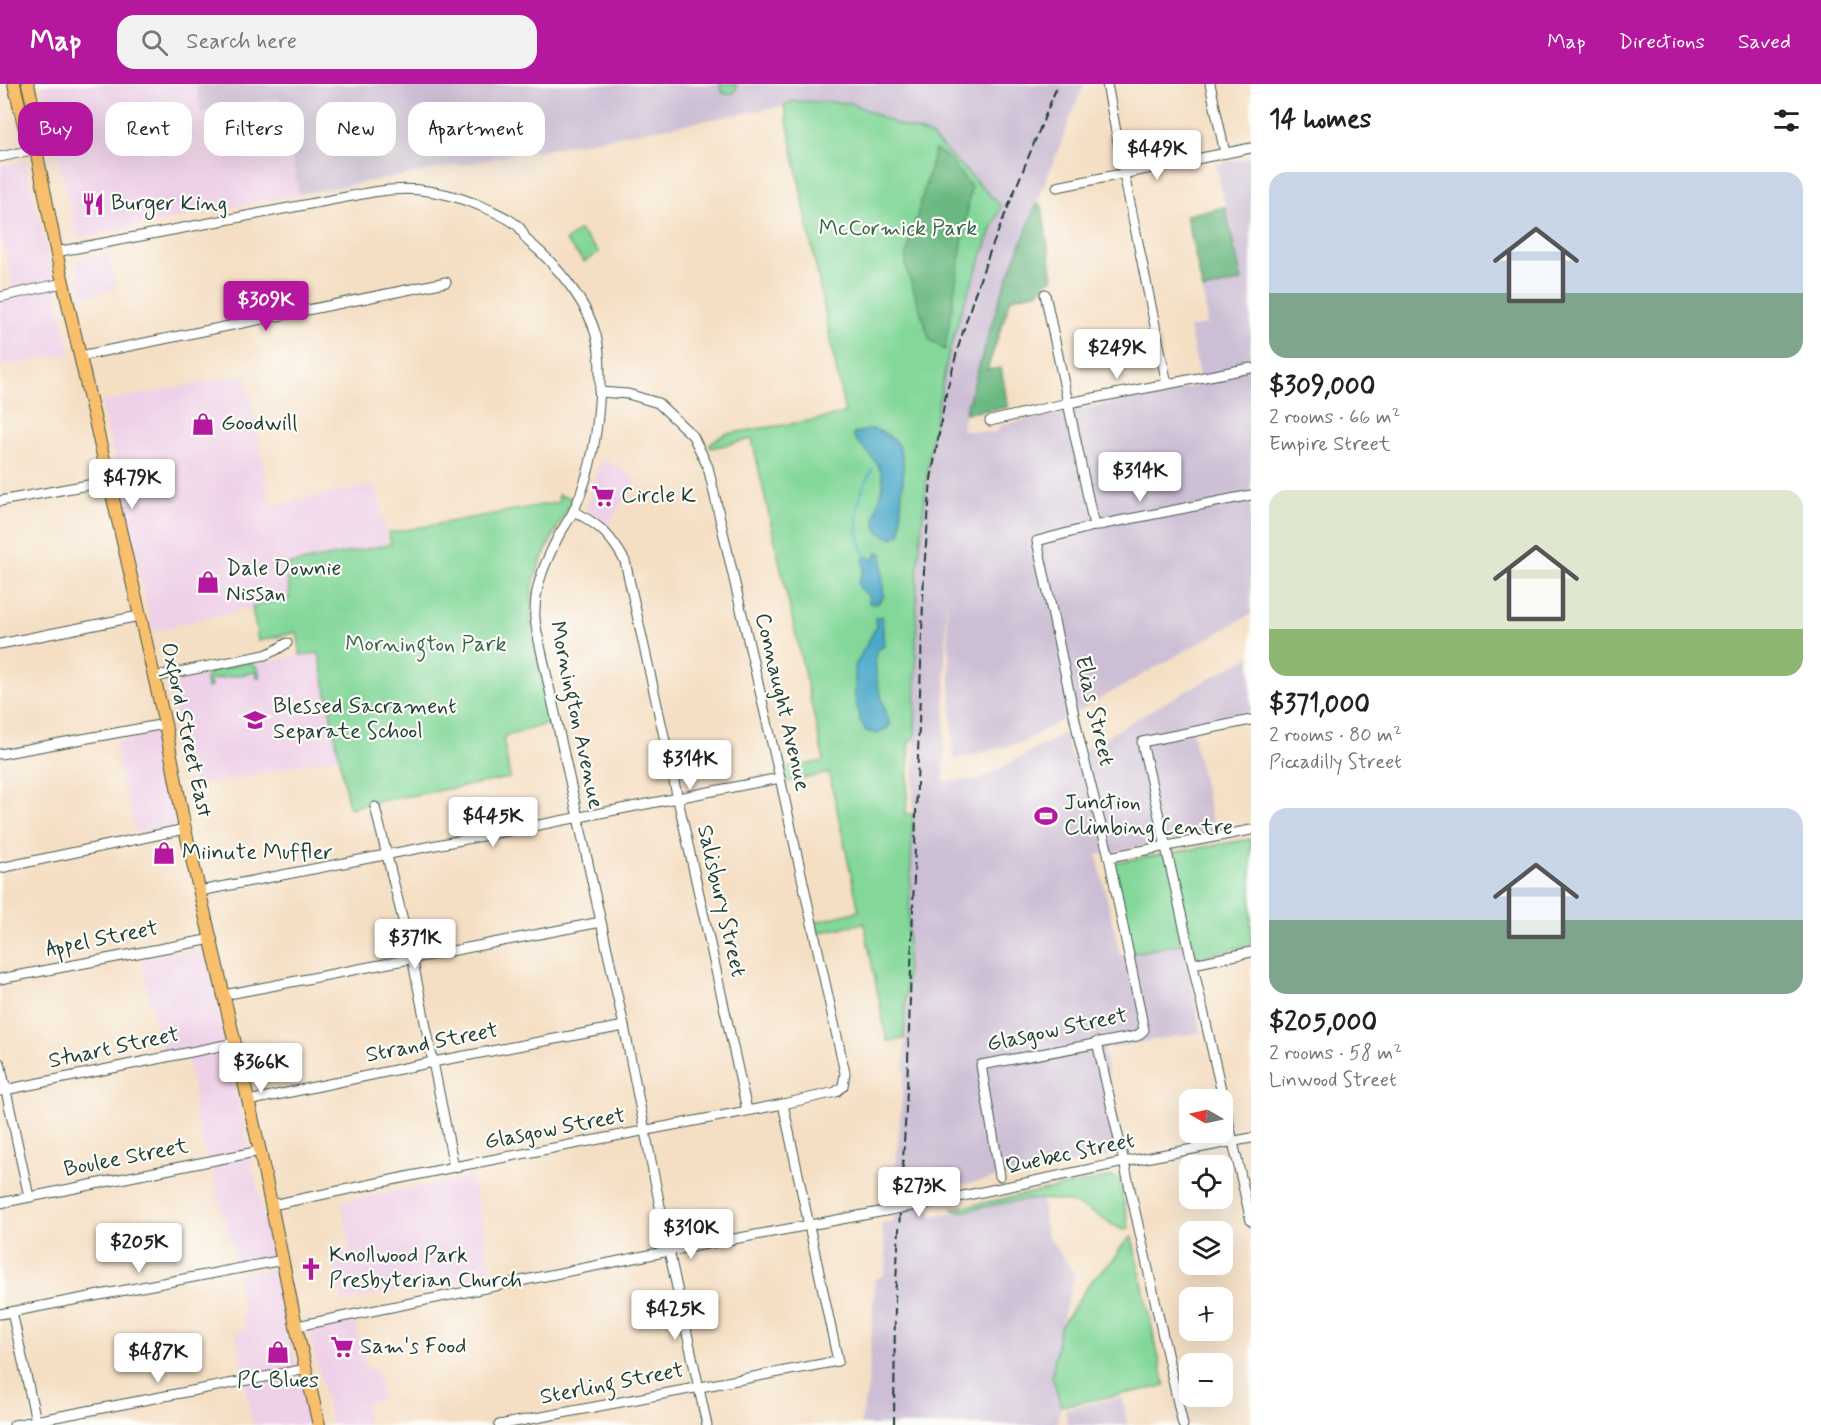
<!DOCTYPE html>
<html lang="en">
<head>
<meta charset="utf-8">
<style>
  :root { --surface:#fff; --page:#f2f2f2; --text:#222; --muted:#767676; --accent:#b5179e }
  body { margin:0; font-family:Mynerve,sans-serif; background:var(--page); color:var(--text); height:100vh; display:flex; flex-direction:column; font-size:22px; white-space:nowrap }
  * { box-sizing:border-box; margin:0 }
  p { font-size:20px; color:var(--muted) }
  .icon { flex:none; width:33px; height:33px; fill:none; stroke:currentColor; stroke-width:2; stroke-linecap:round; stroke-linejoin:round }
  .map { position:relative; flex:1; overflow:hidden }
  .details { display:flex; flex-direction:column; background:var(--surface); width:570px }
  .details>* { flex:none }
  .hud { position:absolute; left:18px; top:18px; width:570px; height:54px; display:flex; gap:12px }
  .needle { width:39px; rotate:279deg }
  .buttons { position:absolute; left:1179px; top:1005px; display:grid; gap:12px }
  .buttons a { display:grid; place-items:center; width:54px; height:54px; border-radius:12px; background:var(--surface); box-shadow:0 6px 24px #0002; font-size:30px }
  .price { position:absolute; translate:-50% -51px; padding:0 14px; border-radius:6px; background:#fff; color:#222; font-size:20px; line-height:39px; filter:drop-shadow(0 2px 3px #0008) }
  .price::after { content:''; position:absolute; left:50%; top:36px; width:18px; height:14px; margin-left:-9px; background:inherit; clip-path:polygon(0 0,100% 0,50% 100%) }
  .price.current { background:var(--accent); color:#fff }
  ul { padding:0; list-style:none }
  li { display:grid; align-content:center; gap:12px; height:318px; padding:0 18px }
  li span { display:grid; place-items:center; height:186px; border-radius:18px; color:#555 }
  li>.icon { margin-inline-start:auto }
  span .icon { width:108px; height:108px; fill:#fffc; stroke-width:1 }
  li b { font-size:26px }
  h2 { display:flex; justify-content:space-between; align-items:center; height:72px; padding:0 18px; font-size:26px }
  .tag { padding:0 21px; border-radius:18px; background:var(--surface); box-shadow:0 6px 24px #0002; font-size:21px; line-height:54px }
  .tag.current { background:var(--accent); color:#fff }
  header { display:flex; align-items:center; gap:36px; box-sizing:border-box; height:84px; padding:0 30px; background:var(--accent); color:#fff }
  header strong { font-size:28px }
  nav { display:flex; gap:33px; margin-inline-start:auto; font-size:21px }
  .search { width:420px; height:54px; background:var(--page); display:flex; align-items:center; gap:15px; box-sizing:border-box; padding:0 21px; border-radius:18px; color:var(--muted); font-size:22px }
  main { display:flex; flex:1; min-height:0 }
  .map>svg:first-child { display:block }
  .built { fill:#eed0e8 }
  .industrial { fill:#ccbed4 }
  .green { fill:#82d799; stroke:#508a66; stroke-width:1.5 }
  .forest { fill:#69b881; stroke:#447a5a; stroke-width:1.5 }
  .water { fill:#4aa8c9; stroke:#34727e; stroke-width:1.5 }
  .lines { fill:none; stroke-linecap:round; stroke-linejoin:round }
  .stream { stroke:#4aa8c9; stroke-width:2 }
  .minor-casing { stroke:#3f554a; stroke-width:11 }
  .major-casing { stroke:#3f554a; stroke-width:14 }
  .minor { stroke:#fff; stroke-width:9 }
  .major { stroke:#f8bf6c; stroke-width:12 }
  .rail { stroke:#1f3d34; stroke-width:2; stroke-dasharray:9 4.5; stroke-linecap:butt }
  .minor-bridge-casing { stroke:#3f554a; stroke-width:11; stroke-linecap:butt }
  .minor-bridge { stroke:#fff; stroke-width:9 }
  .labels { text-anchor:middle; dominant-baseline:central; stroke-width:4.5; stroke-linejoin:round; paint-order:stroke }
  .poi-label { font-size:22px; fill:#1f3d34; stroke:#fdfcf7; text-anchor:start }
  .park-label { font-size:22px; fill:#38644d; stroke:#fdfcf7 }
  .street-label { font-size:22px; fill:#1f3d34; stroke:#fdfcf7 }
</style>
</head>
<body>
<header>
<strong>Map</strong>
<div class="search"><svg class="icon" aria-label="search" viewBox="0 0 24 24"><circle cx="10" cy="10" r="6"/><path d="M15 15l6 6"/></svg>Search here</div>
<nav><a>Map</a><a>Directions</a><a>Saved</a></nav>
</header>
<main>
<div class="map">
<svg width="1251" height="1341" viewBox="0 0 1251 1341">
  <rect width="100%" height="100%" fill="#fdfcf7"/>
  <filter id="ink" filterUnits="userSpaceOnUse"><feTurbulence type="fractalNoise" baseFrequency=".0167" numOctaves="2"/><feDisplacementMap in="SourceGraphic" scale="12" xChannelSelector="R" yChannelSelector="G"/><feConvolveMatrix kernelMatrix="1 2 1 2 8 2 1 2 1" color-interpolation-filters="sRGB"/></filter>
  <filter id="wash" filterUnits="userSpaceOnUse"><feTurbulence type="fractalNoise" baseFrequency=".008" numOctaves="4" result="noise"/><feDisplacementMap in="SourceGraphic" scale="24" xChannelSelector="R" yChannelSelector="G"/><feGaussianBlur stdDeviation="1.35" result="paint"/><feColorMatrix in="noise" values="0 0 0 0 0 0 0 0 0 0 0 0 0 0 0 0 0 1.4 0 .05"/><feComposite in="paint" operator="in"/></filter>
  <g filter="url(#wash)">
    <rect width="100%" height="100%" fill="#f5dfc4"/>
    <g class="built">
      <polygon points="42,0 196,0 202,27 279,14 299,110 77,154"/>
      <polygon points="25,77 71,269 0,283 0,218 18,216 14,206 3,158 0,158 0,82"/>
      <polygon points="108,169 116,206 82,213 76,176"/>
      <polygon points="246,290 271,421 376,401 388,459 284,481 290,514 153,547 101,318"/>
      <polygon points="602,374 637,395 608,441 586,424"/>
      <polygon points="318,569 339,673 194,703 169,599 300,571"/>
      <polygon points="155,650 174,742 135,749 113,658"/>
      <polygon points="205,865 272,1172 236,1180 224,1132 222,1132 212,1083 206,1073 192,1019 196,1017 187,974 187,964 162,969 140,873"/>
      <polygon points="472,1093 493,1192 436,1203 426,1201 343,1218 332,1170 351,1168 341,1118"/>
      <polygon points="275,1186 309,1341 253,1341 244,1299 244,1288 235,1249 246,1245 236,1191"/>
      <polygon points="354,1234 366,1286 376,1284 382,1315 365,1319 368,1341 332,1341 310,1249"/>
    </g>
    <g class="industrial">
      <polygon points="196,0 1084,0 1000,213 965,329 962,346 995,349 1001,341 1201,301 1189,244 1207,240 1203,206 1242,197 1216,80 1251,73 1251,530 1023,658 954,676 946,512 944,697 978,696 1065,649 1071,674 1153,625 1251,572 1251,627 1190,638 1215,749 1097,771 1120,871 1184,859 1201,948 1103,965 1124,1065 1107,1073 933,1106 931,1132 1028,1115 1042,1116 1046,1149 1075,1191 1060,1243 1052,1292 1061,1322 1056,1341 860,1341 868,1303 875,1195 884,1191 887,1177 881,1139 894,1137 893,1111 904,992 915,655 917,490 930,361 948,272 961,227 1000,122 930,51 896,40 793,17 784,22 299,110 279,14 201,28"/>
      <polygon points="1122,1313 1128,1341 1068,1341 1065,1325"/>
    </g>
    <g class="green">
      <polygon points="720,0 737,0 736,6 733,9 724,10 721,6"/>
      <polygon points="793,17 851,19 896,40 930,51 1001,122 961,227 948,272 930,361 917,490 915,655 910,656 906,730 913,730 904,955 887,957 864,839 817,849 815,838 859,827 829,689 787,698 785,684 824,677 752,355 711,364 709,361 713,357 725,350 815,336 845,329 784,22"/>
      <polygon points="579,146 599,168 584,178 566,157"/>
      <path d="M558 411 573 414C561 439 540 472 534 498 524 545 542 592 553 638L503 653 510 694 369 719 349 724 319 569 300 571V565L297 548 258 557 252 523 290 514 286 481 391 460 388 449 559 418Z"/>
      <polygon points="249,578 258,584 260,594 257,594 256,588 210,596 211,603 207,604 206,594 212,586"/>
      <polygon points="1251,755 1251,861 1197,873 1193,857 1133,869 1114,786 1115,781 1117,778"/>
      <path d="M1111 1093 1119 1094 1129 1144 1124 1146C1108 1140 1095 1128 1079 1122 1044 1107 996 1121 959 1128L953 1125Z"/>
      <polygon points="1132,1153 1165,1302 1061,1322 1052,1292 1060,1243 1092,1196 1116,1173 1121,1163"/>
    </g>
    <g class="forest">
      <path d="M935 66C951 72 960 91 971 103L945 266 930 256 906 183V172Z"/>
      <polygon points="1037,120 1042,122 1053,195 1048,196 1038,208 1011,214 987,286 1001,284 1008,323 965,329 1000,213"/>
      <polygon points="1225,123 1242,197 1203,206 1186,131"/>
    </g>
    <g class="water">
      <path d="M872 345C916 355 901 394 901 425 901 434 902 441 901 449L893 454C858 447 885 416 883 395 881 379 863 364 853 352L855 349Z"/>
      <path d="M878 468 882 469C883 484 882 498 884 512L877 520 869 519 868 511 860 505 858 498 864 486 863 475 866 472 874 476Z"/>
      <path d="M882 532 884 562 876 568C873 598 883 614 890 642L878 650 866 647 860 636 855 613V582L876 543 875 534Z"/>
    </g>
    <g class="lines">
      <path class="stream" d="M866 472C851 445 855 411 873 385"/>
    </g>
  </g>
  <g filter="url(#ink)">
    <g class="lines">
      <g class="minor-casing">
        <g id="minor">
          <polyline points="1107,0 1124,90 1167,300"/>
          <polyline points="1210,0 1225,69"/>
          <polyline points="0,73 36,65"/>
          <polyline points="1057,103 1251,64"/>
          <path d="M56 168 373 108C415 101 449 108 488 125 497 129 511 135 519 143 523 147 524 154 529 158 554 178 586 217 595 248 600 264 600 281 600 298 599 342 593 385 574 426 570 435 563 444 558 453 547 475 535 500 535 526 534 533 536 541 537 548L624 942 669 1167 707 1341"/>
          <polyline points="1045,210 1094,442"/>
          <polyline points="0,213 63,199"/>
          <polyline points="80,272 446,198"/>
          <polyline points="990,337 1068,319 1251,284"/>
          <polyline points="0,417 110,397"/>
          <path d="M574 427C600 442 610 450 625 477L747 1026"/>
          <polyline points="0,560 139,532"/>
          <polyline points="154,593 265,571 276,566 287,559"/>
          <polyline points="1251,636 1142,658 1251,1137"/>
          <polyline points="0,670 165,640"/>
          <polyline points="375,723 412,873 454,1083"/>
          <polyline points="1109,773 1251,746"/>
          <polyline points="0,784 185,745"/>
          <polyline points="200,807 780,694"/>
          <polyline points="1193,880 1251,868"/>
          <polyline points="0,895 212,855"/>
          <polyline points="224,911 601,838"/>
          <polyline points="1097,958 1183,1341"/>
          <polyline points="0,979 29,1113"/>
          <polyline points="0,1007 235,959"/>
          <polyline points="248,1017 433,978 624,942"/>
          <polyline points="1000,1092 981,981 1137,952 1144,946 1109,773 1080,659 1037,457 1094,442 1251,411"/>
          <polyline points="949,1115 1124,1078 1251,1054"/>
          <polyline points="0,1119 260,1067"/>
          <polyline points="272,1121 454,1083 783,1020 836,1008 843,1002 845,989 780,694 708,383 693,352 658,319 628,310 599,308"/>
          <polyline points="12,1228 37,1341"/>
          <polyline points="0,1230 283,1176"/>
          <polyline points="297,1242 669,1167 885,1127"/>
          <polyline points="14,1341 306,1285"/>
          <polyline points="499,1341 838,1277 783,1020"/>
        </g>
      </g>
      <g class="major-casing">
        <g id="major">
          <polyline points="14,0 27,53 36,65"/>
          <polyline points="28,0 39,48 36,65 59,181 165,640 185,745 260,1067 299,1256 319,1341"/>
        </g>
      </g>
      <use href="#minor" class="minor"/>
      <use href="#major" class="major"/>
      <polyline class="rail" points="894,1341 895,1215 907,1007 924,487 931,395 946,310 958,264 974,212 989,170 1058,0"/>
      <g class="minor-bridge-casing">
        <polyline id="minor-bridge" points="885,1127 949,1115"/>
      </g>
      <use href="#minor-bridge" class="minor-bridge"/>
    </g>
  </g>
  <defs>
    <g id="restaurant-bare" transform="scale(1.8)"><path d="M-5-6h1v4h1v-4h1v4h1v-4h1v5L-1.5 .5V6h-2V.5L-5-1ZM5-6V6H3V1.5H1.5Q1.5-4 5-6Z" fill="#b5179e" stroke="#fdfcf7" stroke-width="2.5" paint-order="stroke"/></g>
    <g id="shop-bare" transform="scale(1.8)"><path d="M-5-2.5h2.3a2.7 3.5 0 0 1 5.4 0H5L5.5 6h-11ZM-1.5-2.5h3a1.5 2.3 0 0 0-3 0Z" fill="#b5179e" stroke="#fdfcf7" stroke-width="2.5" paint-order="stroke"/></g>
    <g id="supermarket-bare" transform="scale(1.8)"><path d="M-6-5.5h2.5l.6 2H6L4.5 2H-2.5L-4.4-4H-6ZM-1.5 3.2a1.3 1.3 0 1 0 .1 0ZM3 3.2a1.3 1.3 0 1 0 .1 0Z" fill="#b5179e" stroke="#fdfcf7" stroke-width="2.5" paint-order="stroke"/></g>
    <g id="school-bare" transform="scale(1.8)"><path d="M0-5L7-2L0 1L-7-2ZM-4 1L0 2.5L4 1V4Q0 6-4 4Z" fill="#b5179e" stroke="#fdfcf7" stroke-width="2.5" paint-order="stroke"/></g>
    <g id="stadium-bare" transform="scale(1.8)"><path d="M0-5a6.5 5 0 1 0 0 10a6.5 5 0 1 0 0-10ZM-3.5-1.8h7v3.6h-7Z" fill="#b5179e" stroke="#fdfcf7" stroke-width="2.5" paint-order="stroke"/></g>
    <g id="church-bare" transform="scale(1.8)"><path d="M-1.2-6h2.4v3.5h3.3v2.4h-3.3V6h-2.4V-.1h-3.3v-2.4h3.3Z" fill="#b5179e" stroke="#fdfcf7" stroke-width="2.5" paint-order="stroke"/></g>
  </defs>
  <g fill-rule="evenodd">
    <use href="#restaurant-bare" x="93" y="120"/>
    <use href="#shop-bare" x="203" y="340"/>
    <use href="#supermarket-bare" x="603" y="412"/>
    <use href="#shop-bare" x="208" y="498"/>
    <use href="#school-bare" x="255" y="636"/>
    <use href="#stadium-bare" x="1046" y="732"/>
    <use href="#shop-bare" x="164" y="769"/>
    <use href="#church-bare" x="311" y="1185"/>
    <use href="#supermarket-bare" x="342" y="1263"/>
    <use href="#shop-bare" x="278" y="1268"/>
  </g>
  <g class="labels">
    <g class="poi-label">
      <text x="111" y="120">Burger King</text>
      <text x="221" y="340">Goodwill</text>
      <text x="621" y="412">Circle K</text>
      <text x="226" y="485">Dale Downie<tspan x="226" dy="25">Nissan</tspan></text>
      <text x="273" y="623">Blessed Sacrament<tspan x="273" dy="25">Separate School</tspan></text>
      <text x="1064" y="719">Junction<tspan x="1064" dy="25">Climbing Centre</tspan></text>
      <text x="182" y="769">Miinute Muffler</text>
      <text x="329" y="1172">Knollwood Park<tspan x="329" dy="25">Presbyterian Church</tspan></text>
      <text x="360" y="1263">Sam's Food</text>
      <text x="278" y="1297" text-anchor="middle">PC Blues</text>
    </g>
    <g class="park-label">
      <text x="898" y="145">McCormick Park</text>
      <text x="426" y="561">Mornington Park</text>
    </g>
    <g class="street-label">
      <text transform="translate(782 618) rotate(77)">Connaught Avenue</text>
      <text transform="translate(1094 627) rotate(77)">Elias Street</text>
      <text transform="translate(576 631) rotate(78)">Mornington Avenue</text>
      <text transform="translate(186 646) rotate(78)">Oxford Street East</text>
      <text transform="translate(721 817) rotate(77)">Salisbury Street</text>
      <text transform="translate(102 855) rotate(-11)">Appel Street</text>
      <text transform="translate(1057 946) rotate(-12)">Glasgow Street</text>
      <text transform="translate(432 959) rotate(-11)">Strand Street</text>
      <text transform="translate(114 964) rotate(-12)">Stuart Street</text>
      <text transform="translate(555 1045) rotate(-11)">Glasgow Street</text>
      <text transform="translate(1070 1070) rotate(-12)">Quebec Street</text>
      <text transform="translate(126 1074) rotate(-11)">Boulee Street</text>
      <text transform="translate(612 1300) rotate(-11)">Sterling Street</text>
    </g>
  </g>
</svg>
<div class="buttons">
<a><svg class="needle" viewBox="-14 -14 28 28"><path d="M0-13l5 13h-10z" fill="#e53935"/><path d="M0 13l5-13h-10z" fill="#767676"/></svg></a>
<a><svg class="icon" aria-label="locate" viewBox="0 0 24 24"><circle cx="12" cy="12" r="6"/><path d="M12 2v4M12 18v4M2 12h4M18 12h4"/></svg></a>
<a><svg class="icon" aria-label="layers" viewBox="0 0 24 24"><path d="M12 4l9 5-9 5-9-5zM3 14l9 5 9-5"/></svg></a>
<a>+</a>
<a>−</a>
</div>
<b class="price" style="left:1157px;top:97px">$449K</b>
<b class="price current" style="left:266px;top:248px">$309K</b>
<b class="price" style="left:1117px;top:296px">$249K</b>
<b class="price" style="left:1140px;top:419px">$314K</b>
<b class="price" style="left:132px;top:426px">$479K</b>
<b class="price" style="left:690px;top:707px">$314K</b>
<b class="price" style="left:493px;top:764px">$445K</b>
<b class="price" style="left:415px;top:886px">$371K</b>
<b class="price" style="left:261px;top:1010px">$366K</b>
<b class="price" style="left:919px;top:1134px">$273K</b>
<b class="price" style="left:691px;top:1176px">$310K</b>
<b class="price" style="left:139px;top:1190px">$205K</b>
<b class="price" style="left:675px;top:1257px">$425K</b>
<b class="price" style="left:158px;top:1300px">$487K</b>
<div class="hud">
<a class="tag current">Buy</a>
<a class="tag">Rent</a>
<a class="tag">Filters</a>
<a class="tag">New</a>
<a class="tag">Apartment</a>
</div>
</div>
<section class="details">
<h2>14 homes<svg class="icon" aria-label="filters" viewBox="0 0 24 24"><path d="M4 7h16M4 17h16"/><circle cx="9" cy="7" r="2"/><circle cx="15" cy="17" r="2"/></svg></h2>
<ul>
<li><span style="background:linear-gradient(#c9d6e8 65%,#7fa58c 0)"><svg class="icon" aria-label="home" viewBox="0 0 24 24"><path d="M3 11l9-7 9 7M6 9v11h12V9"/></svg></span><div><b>$309,000</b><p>2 rooms · 66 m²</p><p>Empire Street</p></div></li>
<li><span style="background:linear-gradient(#dfe7d0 75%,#8fb573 0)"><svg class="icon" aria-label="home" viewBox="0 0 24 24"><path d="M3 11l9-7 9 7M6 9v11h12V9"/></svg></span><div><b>$371,000</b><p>2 rooms · 80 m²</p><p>Piccadilly Street</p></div></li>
<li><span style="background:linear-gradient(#c9d6e8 60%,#7fa58c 0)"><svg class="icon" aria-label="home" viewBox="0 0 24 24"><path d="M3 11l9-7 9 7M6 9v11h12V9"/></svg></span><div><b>$205,000</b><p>2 rooms · 58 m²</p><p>Linwood Street</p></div></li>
</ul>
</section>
</main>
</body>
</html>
